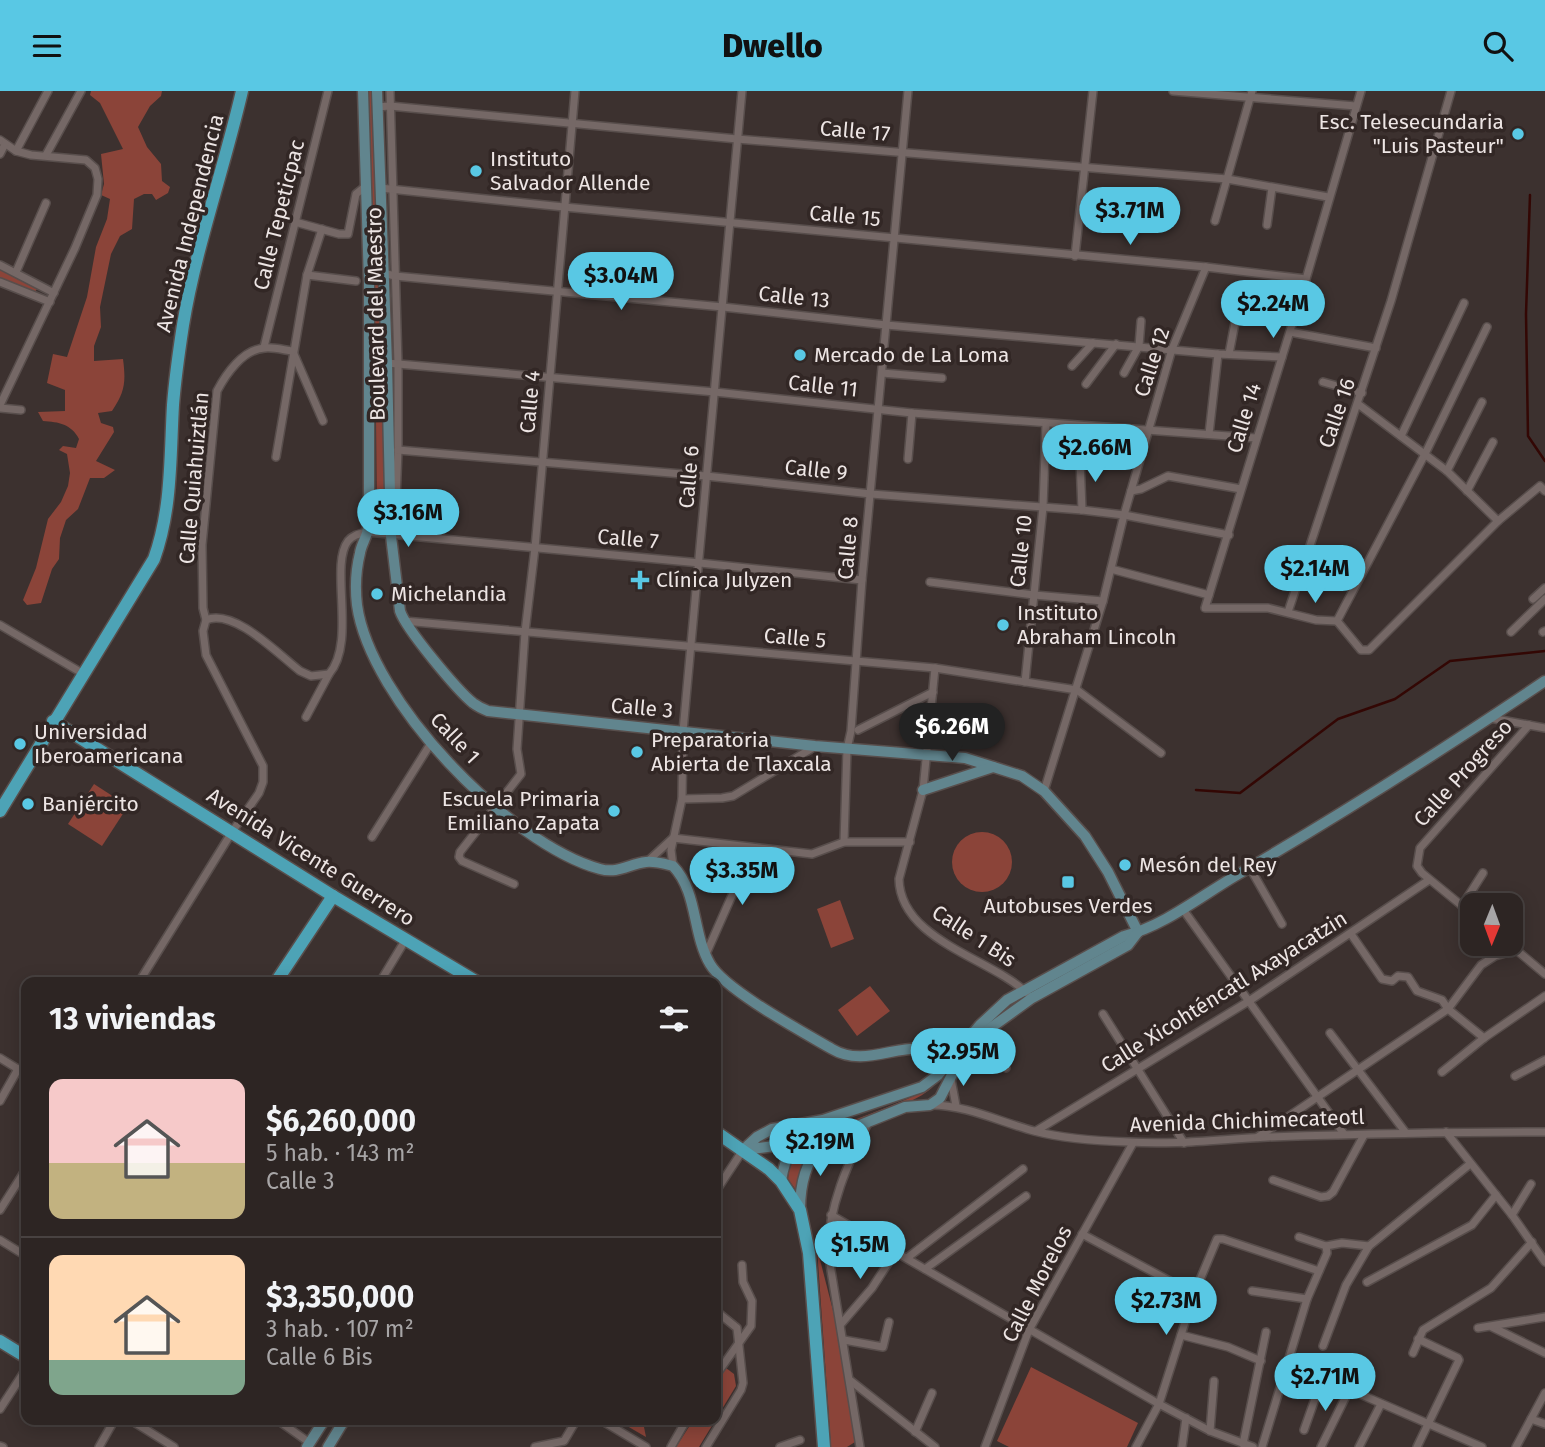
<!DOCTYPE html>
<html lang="es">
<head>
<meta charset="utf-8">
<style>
  :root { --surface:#2d2523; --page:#393130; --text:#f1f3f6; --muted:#a7a5a6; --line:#484241; --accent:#59c8e4 }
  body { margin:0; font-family:"Fira Sans",sans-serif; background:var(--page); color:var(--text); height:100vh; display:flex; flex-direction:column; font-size:26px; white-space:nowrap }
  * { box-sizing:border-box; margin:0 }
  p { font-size:23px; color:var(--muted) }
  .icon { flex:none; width:38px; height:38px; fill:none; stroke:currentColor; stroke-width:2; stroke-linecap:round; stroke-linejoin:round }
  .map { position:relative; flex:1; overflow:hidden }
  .panel { position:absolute; left:21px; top:886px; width:700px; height:448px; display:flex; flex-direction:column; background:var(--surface); border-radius:14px; box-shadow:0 4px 18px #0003,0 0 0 2px var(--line) }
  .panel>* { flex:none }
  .needle { width:46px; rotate:181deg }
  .controls { position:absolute; left:1460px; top:802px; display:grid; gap:14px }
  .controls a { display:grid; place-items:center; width:63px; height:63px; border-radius:14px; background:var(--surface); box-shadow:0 4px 18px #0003,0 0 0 2px var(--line); font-size:35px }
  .price { position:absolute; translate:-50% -60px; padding:0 16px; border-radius:24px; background:var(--accent); color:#111; font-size:23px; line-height:46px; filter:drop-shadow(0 2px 4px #0008) }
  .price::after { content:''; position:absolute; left:50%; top:42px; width:21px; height:16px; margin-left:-10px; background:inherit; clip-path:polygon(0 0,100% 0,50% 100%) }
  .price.on { background:#222; color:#fff }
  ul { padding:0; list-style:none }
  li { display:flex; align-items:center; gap:21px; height:175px; padding:0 28px }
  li+li { border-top:2px solid var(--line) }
  li span { display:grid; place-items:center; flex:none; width:196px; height:140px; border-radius:14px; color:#555 }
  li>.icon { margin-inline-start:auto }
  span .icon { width:84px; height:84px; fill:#fffc; stroke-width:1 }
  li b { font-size:30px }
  h2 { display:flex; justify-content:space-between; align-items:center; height:84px; padding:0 28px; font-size:30px }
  header { display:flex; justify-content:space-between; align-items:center; height:91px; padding:0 28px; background:var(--accent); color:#111; font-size:32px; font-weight:800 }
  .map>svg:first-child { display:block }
  .green { fill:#8b4439 }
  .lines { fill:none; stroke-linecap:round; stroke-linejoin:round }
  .stream { stroke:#330704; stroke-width:2.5 }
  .street-casing { stroke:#584e4c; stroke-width:10 }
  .secondary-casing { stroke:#584e4c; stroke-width:13 }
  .primary-casing { stroke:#584e4c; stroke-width:15 }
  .street { stroke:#756866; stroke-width:7 }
  .secondary { stroke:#61858e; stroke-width:10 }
  .primary { stroke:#4da3b6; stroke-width:12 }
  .poi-dot { fill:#59c8e4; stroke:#322725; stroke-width:2.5 }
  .labels { text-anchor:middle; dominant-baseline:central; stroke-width:7; stroke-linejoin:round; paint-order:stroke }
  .poi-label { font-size:21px; fill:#ede5e4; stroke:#322725; text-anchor:start }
  .street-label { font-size:21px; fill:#ede5e4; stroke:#322725 }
</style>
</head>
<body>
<header><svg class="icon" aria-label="menu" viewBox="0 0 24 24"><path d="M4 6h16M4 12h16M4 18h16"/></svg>Dwello<svg class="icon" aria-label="search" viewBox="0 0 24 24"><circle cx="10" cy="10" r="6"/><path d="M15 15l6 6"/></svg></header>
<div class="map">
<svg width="1545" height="1356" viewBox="0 0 1545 1356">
  <rect width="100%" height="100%" fill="#3c312f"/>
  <g class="green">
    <path d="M91 0H162L161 5 150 15 138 36 147 56 161 73 162 90 170 96 168 102 156 109 152 103H144L134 108 132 138 120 145 111 163 100 216 101 236 94 255V270L123 268C126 291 125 301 112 320L98 322 101 332 113 336 114 341 96 370 115 379 104 387H90L78 418 66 429 60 447 59 468 52 478 41 512 27 514 23 509 36 477 48 428 61 411 68 395 70 382 67 363 59 359 63 355 76 357 79 348C71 333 59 331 43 330L38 321 65 320V299L47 292 53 263 67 266 87 206 96 156 107 128 110 108 101 104 104 93 101 63 123 58 100 12 90 4Z"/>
    <polygon points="368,0 375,0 388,425 382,430 377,425 375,233"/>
    <polygon points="0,175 38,197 33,203 0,191"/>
    <polygon points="94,693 128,715 102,755 68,733"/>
    <circle cx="982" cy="771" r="30"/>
    <polygon points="840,809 854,848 831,857 817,818"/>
    <polygon points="870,895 890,920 857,945 838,919"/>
    <path d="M933 996C908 1018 839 1038 806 1049 848 1029 892 1017 933 996Z"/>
    <polygon points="795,1059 809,1059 801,1076 796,1099 788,1088 790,1069"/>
    <polygon points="817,1157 838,1239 855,1351 847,1356 831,1356"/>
    <polygon points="1031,1276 1138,1332 1127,1356 1009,1356 997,1350"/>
    <polygon points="726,1277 734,1283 736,1295 716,1328 716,1293"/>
    <polygon points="615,1328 632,1328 644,1336 646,1346"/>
    <polygon points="694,1328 716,1328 699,1356 676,1356"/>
  </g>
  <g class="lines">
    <g class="stream">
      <polyline points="1530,104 1526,223 1528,345 1545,370"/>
      <polyline points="1196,699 1240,702 1338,628 1395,608 1450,570 1545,560"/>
    </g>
    <g class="street-casing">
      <g id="street">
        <polyline points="390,0 398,273 398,359 395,434"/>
        <polyline points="1173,0 1356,15"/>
        <polyline points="377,16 390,15 737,48 1227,88 1328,106"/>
        <polyline points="0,49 16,60 31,64 86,69 95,77 98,88 97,104 75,157 0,314"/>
        <polyline points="16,60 48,0"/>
        <polyline points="0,63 5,53"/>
        <polyline points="46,64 81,0"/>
        <polyline points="380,97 564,116 1206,176 1306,188"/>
        <polyline points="1215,130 1252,0"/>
        <polyline points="295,131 339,143 348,143 356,103 366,95"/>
        <polyline points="1267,134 1272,97"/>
        <polyline points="1075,165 1093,0"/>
        <polyline points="368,173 383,182 395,185 723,216 886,234 1218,263 1282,266"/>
        <polyline points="0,174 54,202"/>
        <polyline points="16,181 46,112"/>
        <polyline points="307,184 356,190"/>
        <polyline points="0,191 50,211"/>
        <polyline points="1487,236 1425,363 1337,530 1361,559 1369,559 1498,430 1540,395 1545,400"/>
        <polyline points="1290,241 1376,257"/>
        <polyline points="264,256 328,0"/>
        <polyline points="293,261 323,330"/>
        <polyline points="1229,263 1238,216"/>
        <polyline points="387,272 715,301 912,322 1256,347"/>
        <polyline points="1072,275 1093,252"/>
        <polyline points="882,282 942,287"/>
        <polyline points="1124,282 1139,255 1141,230"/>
        <polyline points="1323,291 1362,302"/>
        <polyline points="1086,293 1116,253"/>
        <polyline points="1358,313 1447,380 1498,430"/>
        <polyline points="0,317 21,319"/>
        <polyline points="1209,343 1218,263"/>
        <polyline points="1401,345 1464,212"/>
        <polyline points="398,359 706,385 871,403 1082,419 1124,424 1229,444"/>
        <polyline points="276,366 307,184 322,138"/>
        <polyline points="908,368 912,322"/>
        <polyline points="1080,369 1082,419"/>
        <polyline points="1447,380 1482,311"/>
        <polyline points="1131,400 1141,398 1168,385 1241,398"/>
        <polyline points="1467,400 1493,351"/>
        <polyline points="1111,478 1209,504"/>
        <polyline points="930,491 1034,504 1103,510"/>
        <polyline points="1533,508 1545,497"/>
        <polyline points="1288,521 1391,210 1451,0"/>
        <path d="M206 529 203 517 202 454 217 300C226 283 243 258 265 257 273 256 284 259 292 260"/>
        <polyline points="404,530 935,577 1077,599 1161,662"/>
        <polyline points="1337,530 1316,529 1268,517 1205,517 1306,188 1361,0"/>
        <polyline points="0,534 82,582"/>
        <polyline points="1511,541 1545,508"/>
        <polyline points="1543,541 1545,540"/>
        <path d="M935 577 923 699 899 788C900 849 990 867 1027 902"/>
        <polyline points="1025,591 1043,416 1046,333"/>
        <polyline points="306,626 329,583"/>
        <polyline points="1490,627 1545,637"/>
        <polyline points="858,639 933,601"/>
        <polyline points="1044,700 1103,510 1124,424 1172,258 1206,176"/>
        <polyline points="682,708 722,707 733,705 814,656"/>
        <polyline points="372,746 431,652"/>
        <polyline points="844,751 847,658 851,640 862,489 908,0"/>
        <polyline points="647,771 673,747 812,763 844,751 910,751"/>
        <polyline points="673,775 671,759 682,708 683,640 742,0"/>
        <polyline points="1250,777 1282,833"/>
        <polyline points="514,793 462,770 459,766 460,761 521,683 517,658 525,541 535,457 575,0"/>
        <polyline points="1462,815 1483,782"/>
        <polyline points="1182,817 1344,1043"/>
        <polyline points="1472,823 1422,782 1417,775 1420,757 1529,634"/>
        <polyline points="1351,843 1382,888 1392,890 1398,885 1408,886 1417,900 1442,909 1448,918 1484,947"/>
        <polyline points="1508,852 1545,883"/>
        <polyline points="706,863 753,757"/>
        <path d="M139 891 232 741 259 702 263 691V675L206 564 203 540 206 529C234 517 278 563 300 580L311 585 329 583C357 551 329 475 348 450 353 444 359 443 367 441L700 472 862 489"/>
        <polyline points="380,891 406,848"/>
        <polyline points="1103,923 1184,1052"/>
        <polyline points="985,941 1006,977"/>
        <polyline points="1330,942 1406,1042"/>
        <polyline points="0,967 26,983"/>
        <polyline points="1442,981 1484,947 1545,905"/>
        <polyline points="1515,985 1545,969"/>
        <polyline points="951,988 956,1015"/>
        <polyline points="0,1010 18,978"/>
        <path d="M931 1014C966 1014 1000 1031 1034 1040 1065 1048 1097 1050 1129 1051 1176 1054 1221 1048 1268 1046 1360 1043 1452 1041 1545 1041"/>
        <polyline points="1036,1040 1249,910 1429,789"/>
        <polyline points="1446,1041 1512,1124 1545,1171"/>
        <polyline points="1258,1046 1448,918 1481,874 1495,865 1516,859"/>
        <polyline points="1273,1089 1321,1106 1328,1105 1333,1101 1364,1044"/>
        <polyline points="716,1100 743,1059"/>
        <polyline points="0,1119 26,1078"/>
        <polyline points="831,1124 1159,1313 1210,1340 1253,1356"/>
        <polyline points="1512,1124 1531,1093"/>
        <polyline points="1082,1143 1194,1203"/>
        <polyline points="0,1149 26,1165"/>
        <polyline points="1326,1155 1342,1152 1369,1155"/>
        <polyline points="907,1167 1023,1078"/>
        <polyline points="925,1178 1026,1105"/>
        <polyline points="1367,1191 1472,1134 1496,1104"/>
        <polyline points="1252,1200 1307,1208"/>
        <polyline points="841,1233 872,1197 896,1160"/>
        <polyline points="1492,1236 1545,1262"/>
        <polyline points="1478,1237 1545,1226"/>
        <polyline points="1181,1244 1228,1256 1261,1270"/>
        <polyline points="844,1249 883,1256 889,1231"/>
        <polyline points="1323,1255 1346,1194 1369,1155 1470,1073"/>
        <polyline points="1413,1262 1423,1239 1491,1197 1532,1151"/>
        <polyline points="716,1284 751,1235 752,1210 743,1191 742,1174"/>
        <polyline points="851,1290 935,1356"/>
        <polyline points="0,1318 26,1278"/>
        <polyline points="129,1328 174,1356"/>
        <polyline points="276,1328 310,1352"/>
        <polyline points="599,1328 646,1356"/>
        <polyline points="1531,1328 1545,1333"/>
        <polyline points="1304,1339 1321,1291 1325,1288 1482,1356"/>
        <polyline points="1210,1340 1214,1290"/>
        <polyline points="915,1341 932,1302"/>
        <polyline points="1243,1353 1266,1241"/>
        <polyline points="0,1355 3,1356"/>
        <polyline points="99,1356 115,1328"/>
        <polyline points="535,1356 564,1350 577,1328"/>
        <polyline points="671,1356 687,1328"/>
        <polyline points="706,1356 741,1299 743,1292 737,1237 716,1220"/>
        <polyline points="780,1356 800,1349"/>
        <path d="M860 1356 828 1161C828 1116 848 1072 868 1032"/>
        <polyline points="985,1356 1029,1239 1133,1052"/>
        <polyline points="1136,1356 1159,1313 1194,1203 1217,1148 1223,1148 1319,1180"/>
        <polyline points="1182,1356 1186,1327"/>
        <polyline points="1262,1356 1307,1208 1327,1162 1326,1155 1299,1146"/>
        <polyline points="1321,1356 1349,1299"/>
        <polyline points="1359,1356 1381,1313"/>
        <polyline points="1417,1356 1459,1269 1458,1267 1418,1248"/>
        <polyline points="1516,1356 1545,1302"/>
      </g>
    </g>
    <g class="secondary-casing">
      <g id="secondary">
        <path d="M363 0 369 192V415C368 424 369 434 367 442 365 449 361 455 360 462 356 478 355 497 357 514 370 609 509 753 600 778 618 783 629 773 646 771 655 770 665 773 673 775 698 801 692 842 710 873 725 899 803 941 832 958 874 983 919 932 956 976"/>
        <path d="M377 0 387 272 391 445 400 520C406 538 457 599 473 612 477 615 483 618 488 620L815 655 965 667 1022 685 1044 700 1085 745 1108 781 1138 841"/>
        <polyline points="923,699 993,676"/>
        <path d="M743 1059 757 1046 772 1038 823 1029 922 996 938 984 980 934 1007 909 1124 845C1164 835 1201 805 1237 784 1342 723 1444 658 1545 590"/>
        <polyline points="743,1059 823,1049 905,1016 930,1014 940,1007 956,976 985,941 1032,907 1128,854 1138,841"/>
        <path d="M781 1090C785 1064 795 1047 818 1032"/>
        <path d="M800 1119C800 1092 806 1071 823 1049"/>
        <polyline points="307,1356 325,1328"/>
        <polyline points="328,1356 345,1328"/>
      </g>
    </g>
    <g class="primary-casing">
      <g id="primary">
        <polyline points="53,630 333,805 477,891"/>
        <path d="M0 720 154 468C172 418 170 366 173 314 175 288 179 260 183 234 196 155 224 78 242 0"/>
        <polyline points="276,891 333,805"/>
        <polyline points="716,1041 769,1078 781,1090 800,1119 809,1162 824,1356"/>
        <polyline points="0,1250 26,1266"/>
      </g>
    </g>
    <use href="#street" class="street"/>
    <use href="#secondary" class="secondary"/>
    <use href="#primary" class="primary"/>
  </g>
  <g class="poi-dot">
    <circle cx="1518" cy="43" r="7"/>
    <circle cx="476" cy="80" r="7"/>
    <circle cx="800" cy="264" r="7"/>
    <path d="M636.5 478.5h7v7h7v7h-7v7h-7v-7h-7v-7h7z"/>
    <circle cx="377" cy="503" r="7"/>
    <circle cx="1003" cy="534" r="7"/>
    <circle cx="20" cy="653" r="7"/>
    <circle cx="637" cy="661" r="7"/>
    <circle cx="28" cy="713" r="7"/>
    <circle cx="614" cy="720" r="7"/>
    <circle cx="1125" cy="774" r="7"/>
    <rect x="1061" y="784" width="14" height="14" rx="3.5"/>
  </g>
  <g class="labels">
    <g class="poi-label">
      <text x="1504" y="31" text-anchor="end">Esc. Telesecundaria<tspan x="1504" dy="24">"Luis Pasteur"</tspan></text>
      <text x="490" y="68">Instituto<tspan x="490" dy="24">Salvador Allende</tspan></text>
      <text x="814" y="264">Mercado de La Loma</text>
      <text x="656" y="489">Clínica Julyzen</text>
      <text x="391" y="503">Michelandia</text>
      <text x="1017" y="522">Instituto<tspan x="1017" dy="24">Abraham Lincoln</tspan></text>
      <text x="34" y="641">Universidad<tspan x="34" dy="24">Iberoamericana</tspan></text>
      <text x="651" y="649">Preparatoria<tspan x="651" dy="24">Abierta de Tlaxcala</tspan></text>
      <text x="600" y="708" text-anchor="end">Escuela Primaria<tspan x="600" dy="24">Emiliano Zapata</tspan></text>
      <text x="42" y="713">Banjército</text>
      <text x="1139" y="774">Mesón del Rey</text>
      <text x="1068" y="815" text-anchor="middle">Autobuses Verdes</text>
    </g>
    <g class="street-label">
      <text transform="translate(855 40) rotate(5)">Calle 17</text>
      <text transform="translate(279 124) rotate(-76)">Calle Tepeticpac</text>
      <text transform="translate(845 125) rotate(5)">Calle 15</text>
      <text transform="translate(190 132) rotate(-76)">Avenida Independencia</text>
      <text transform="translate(794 206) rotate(6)">Calle 13</text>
      <text transform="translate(376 223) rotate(-91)">Boulevard del Maestro</text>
      <text transform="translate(1152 271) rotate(-72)">Calle 12</text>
      <text transform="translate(823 295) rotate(6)">Calle 11</text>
      <text transform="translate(530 311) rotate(-85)">Calle 4</text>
      <text transform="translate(1337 322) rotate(-71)">Calle 16</text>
      <text transform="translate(1244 327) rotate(-73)">Calle 14</text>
      <text transform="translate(816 379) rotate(6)">Calle 9</text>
      <text transform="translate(689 386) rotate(-85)">Calle 6</text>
      <text transform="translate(194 387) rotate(-85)">Calle Quiahuiztlán</text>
      <text transform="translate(628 448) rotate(5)">Calle 7</text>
      <text transform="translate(848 457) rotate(-85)">Calle 8</text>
      <text transform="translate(1021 460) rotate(-84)">Calle 10</text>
      <text transform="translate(795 547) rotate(5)">Calle 5</text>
      <text transform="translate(642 617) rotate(5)">Calle 3</text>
      <text transform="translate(455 647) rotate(47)">Calle 1</text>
      <text transform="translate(1463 682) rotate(-48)">Calle Progreso</text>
      <text transform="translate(311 766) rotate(32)">Avenida Vicente Guerrero</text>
      <text transform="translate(974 845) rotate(33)">Calle 1 Bis</text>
      <text transform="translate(1224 901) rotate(-32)">Calle Xicohténcatl Axayacatzin</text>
      <text transform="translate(1247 1030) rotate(-2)">Avenida Chichimecateotl</text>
      <text transform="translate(1037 1193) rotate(-63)">Calle Morelos</text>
    </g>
  </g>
</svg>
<div class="controls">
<a><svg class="needle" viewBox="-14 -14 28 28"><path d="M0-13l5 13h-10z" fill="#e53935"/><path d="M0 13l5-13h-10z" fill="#a7a5a6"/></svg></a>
</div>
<b class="price" style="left:1130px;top:156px">$3.71M</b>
<b class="price" style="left:621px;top:221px">$3.04M</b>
<b class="price" style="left:1273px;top:249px">$2.24M</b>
<b class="price" style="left:1095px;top:393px">$2.66M</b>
<b class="price" style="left:408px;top:458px">$3.16M</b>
<b class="price" style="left:1315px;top:514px">$2.14M</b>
<b class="price on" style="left:952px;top:672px">$6.26M</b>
<b class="price" style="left:742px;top:816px">$3.35M</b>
<b class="price" style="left:963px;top:997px">$2.95M</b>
<b class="price" style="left:820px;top:1087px">$2.19M</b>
<b class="price" style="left:860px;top:1190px">$1.5M</b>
<b class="price" style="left:1166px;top:1246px">$2.73M</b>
<b class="price" style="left:1325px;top:1322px">$2.71M</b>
<section class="panel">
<h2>13 viviendas<svg class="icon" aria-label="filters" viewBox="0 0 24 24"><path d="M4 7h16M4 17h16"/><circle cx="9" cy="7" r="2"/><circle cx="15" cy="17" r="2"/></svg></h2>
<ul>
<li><span style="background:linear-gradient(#f6c9c9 60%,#c2b280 0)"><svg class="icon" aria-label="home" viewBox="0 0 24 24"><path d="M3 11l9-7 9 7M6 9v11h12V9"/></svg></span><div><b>$6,260,000</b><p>5 hab. · 143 m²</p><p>Calle 3</p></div></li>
<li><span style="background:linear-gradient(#ffd9b3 75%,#7fa58c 0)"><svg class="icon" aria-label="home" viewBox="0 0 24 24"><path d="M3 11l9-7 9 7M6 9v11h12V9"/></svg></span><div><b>$3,350,000</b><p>3 hab. · 107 m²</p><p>Calle 6 Bis</p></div></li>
</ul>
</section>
</div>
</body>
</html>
